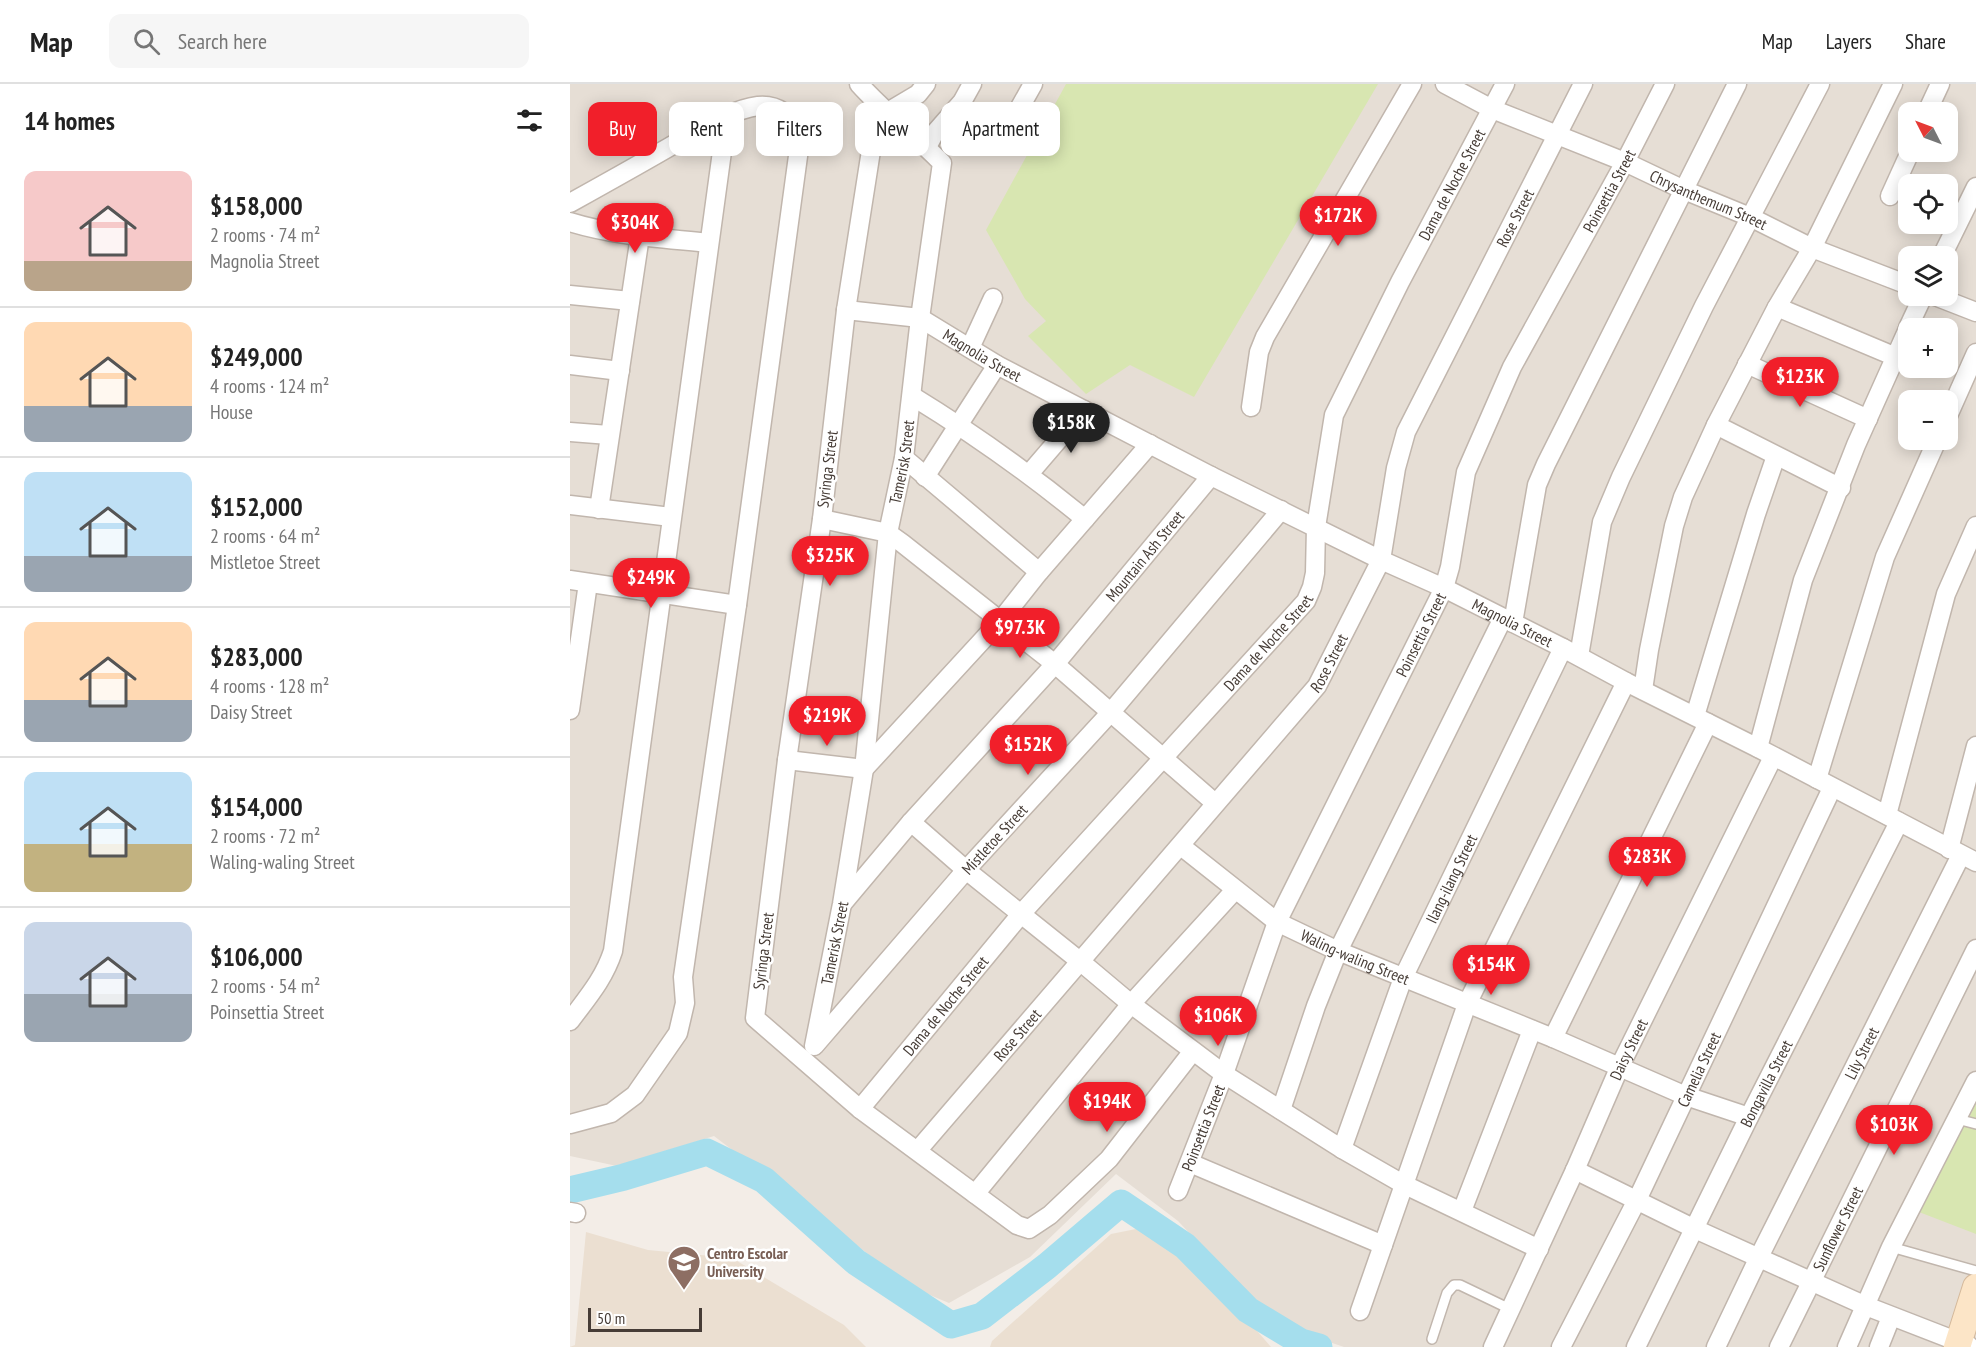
<!DOCTYPE html>
<html lang="en">
<head>
<meta charset="utf-8">
<style>
  :root { --surface:#fff; --page:#f6f6f6; --text:#222; --muted:#767676; --line:#e0e0e0; --accent:#f11f2a }
  body { margin:0; font-family:"PT Sans Narrow",sans-serif; background:var(--page); color:var(--text); height:100vh; display:flex; flex-direction:column; font-size:22px; white-space:nowrap }
  * { box-sizing:border-box; margin:0 }
  p { font-size:20px; color:var(--muted) }
  .icon { flex:none; width:33px; height:33px; fill:none; stroke:currentColor; stroke-width:2; stroke-linecap:round; stroke-linejoin:round }
  .map { position:relative; flex:1; overflow:hidden }
  .sheet { display:flex; flex-direction:column; background:var(--surface); width:570px }
  .sheet>* { flex:none }
  .banner { position:absolute; left:18px; top:18px; width:570px; height:54px; display:flex; gap:12px }
  .needle { width:39px; rotate:312deg }
  .controls { position:absolute; left:1328px; top:18px; display:grid; gap:12px }
  .controls a { display:grid; place-items:center; width:60px; height:60px; border-radius:12px; background:var(--surface); box-shadow:0 3px 15px #0003; font-size:30px }
  .scale { position:absolute; left:18px; bottom:15px; width:114px; box-sizing:border-box; padding-left:6px; border:3px solid #463c36; border-top:0; font-size:16px; line-height:21px; white-space:nowrap; color:#463c36; -webkit-text-stroke:4px #fff; paint-order:stroke }
  .price { position:absolute; translate:-50% -51px; padding:0 14px; border-radius:21px; background:var(--accent); color:#fff; font-size:20px; line-height:39px; filter:drop-shadow(0 2px 3px #0008) }
  .price::after { content:''; position:absolute; left:50%; top:36px; width:18px; height:14px; margin-left:-9px; background:inherit; clip-path:polygon(0 0,100% 0,50% 100%) }
  .price.selected { background:#222; color:#fff }
  ul { padding:0; list-style:none }
  li { display:flex; align-items:center; gap:18px; height:150px; padding:0 24px }
  li+li { border-top:2px solid var(--line) }
  li span { display:grid; place-items:center; flex:none; width:168px; height:120px; border-radius:12px; color:#555 }
  li>.icon { margin-inline-start:auto }
  span .icon { width:72px; height:72px; fill:#fffc; stroke-width:1 }
  li b { font-size:26px }
  h2 { display:flex; justify-content:space-between; align-items:center; height:72px; padding:0 24px; font-size:26px }
  .pill { padding:0 21px; border-radius:12px; background:var(--surface); box-shadow:0 3px 15px #0003; font-size:21px; line-height:54px }
  .pill.selected { background:var(--accent); color:#fff }
  header { display:flex; align-items:center; gap:36px; box-sizing:border-box; height:84px; padding:0 30px; background:var(--surface); border-bottom:2px solid var(--line) }
  header strong { font-size:28px }
  nav { display:flex; gap:33px; margin-inline-start:auto; font-size:21px }
  .search { width:420px; height:54px; background:var(--page); display:flex; align-items:center; gap:15px; box-sizing:border-box; padding:0 21px; border-radius:12px; color:var(--muted); font-size:22px }
  main { display:flex; flex:1; min-height:0 }
  .map>svg:first-child { display:block }
  .residential { fill:#e6ded5; fill-rule:evenodd }
  .education { fill:#ebdfd1 }
  .green { fill:#d8e6b1 }
  .lines { fill:none; stroke-linecap:round; stroke-linejoin:round }
  .river { stroke:#a5deed; stroke-width:27 }
  .lane-casing { stroke:#c1b6ad; stroke-width:12 }
  .street-casing { stroke:#c1b6ad; stroke-width:21 }
  .secondary-casing { stroke:#d4b99b; stroke-width:28 }
  .lane { stroke:#fff; stroke-width:9 }
  .street { stroke:#fff; stroke-width:18 }
  .secondary { stroke:#fce5c7; stroke-width:26 }
  .labels { text-anchor:middle; dominant-baseline:central; stroke-width:5; stroke-linejoin:round; paint-order:stroke }
  .street-label { font-size:16px; fill:#463c36; stroke:#fff }
  .education-label { font-size:16px; font-weight:bold; fill:#785e54; stroke:#fff; text-anchor:start }
</style>
</head>
<body>
<header>
<strong>Map</strong>
<div class="search"><svg class="icon" aria-label="search" viewBox="0 0 24 24"><circle cx="10" cy="10" r="6"/><path d="M15 15l6 6"/></svg>Search here</div>
<nav><a>Map</a><a>Layers</a><a>Share</a></nav>
</header>
<main>
<section class="sheet">
<h2>14 homes<svg class="icon" aria-label="filters" viewBox="0 0 24 24"><path d="M4 7h16M4 17h16"/><circle cx="9" cy="7" r="2"/><circle cx="15" cy="17" r="2"/></svg></h2>
<ul>
<li><span style="background:linear-gradient(#f6c9c9 75%,#b9a48a 0)"><svg class="icon" aria-label="home" viewBox="0 0 24 24"><path d="M3 11l9-7 9 7M6 9v11h12V9"/></svg></span><div><b>$158,000</b><p>2 rooms · 74 m²</p><p>Magnolia Street</p></div></li>
<li><span style="background:linear-gradient(#ffd9b3 70%,#9aa5b1 0)"><svg class="icon" aria-label="home" viewBox="0 0 24 24"><path d="M3 11l9-7 9 7M6 9v11h12V9"/></svg></span><div><b>$249,000</b><p>4 rooms · 124 m²</p><p>House</p></div></li>
<li><span style="background:linear-gradient(#bfe0f5 70%,#9aa5b1 0)"><svg class="icon" aria-label="home" viewBox="0 0 24 24"><path d="M3 11l9-7 9 7M6 9v11h12V9"/></svg></span><div><b>$152,000</b><p>2 rooms · 64 m²</p><p>Mistletoe Street</p></div></li>
<li><span style="background:linear-gradient(#ffd9b3 65%,#9aa5b1 0)"><svg class="icon" aria-label="home" viewBox="0 0 24 24"><path d="M3 11l9-7 9 7M6 9v11h12V9"/></svg></span><div><b>$283,000</b><p>4 rooms · 128 m²</p><p>Daisy Street</p></div></li>
<li><span style="background:linear-gradient(#bfe0f5 60%,#c2b280 0)"><svg class="icon" aria-label="home" viewBox="0 0 24 24"><path d="M3 11l9-7 9 7M6 9v11h12V9"/></svg></span><div><b>$154,000</b><p>2 rooms · 72 m²</p><p>Waling-waling Street</p></div></li>
<li><span style="background:linear-gradient(#c9d6e8 60%,#9aa5b1 0)"><svg class="icon" aria-label="home" viewBox="0 0 24 24"><path d="M3 11l9-7 9 7M6 9v11h12V9"/></svg></span><div><b>$106,000</b><p>2 rooms · 54 m²</p><p>Poinsettia Street</p></div></li>
</ul>
</section>
<div class="map">
<svg width="1406" height="1263" viewBox="0 0 1406 1263">
  <rect width="100%" height="100%" fill="#f3ede7"/>
  <path class="residential" d="M0 0H1406V1263H774L730 1248 685 1219 608 1137 546 1090 460 1173 379 1219 341 1203 144 1052 47 1082 0 1072ZM1338 28H1377V68H1338ZM1338 100H1377V140H1338ZM1338 172H1377V212H1338ZM1338 244H1377V284H1338ZM1338 316H1377V356H1338Z"/>
  <g class="education">
    <polygon points="571,1144 602,1155 625,1175 701,1263 420,1263 422,1257 541,1150"/>
    <polygon points="16,1148 78,1166 162,1174 274,1241 296,1263 0,1263 5,1261"/>
  </g>
  <g class="green">
    <polygon points="496,0 808,0 624,313 560,281 516,310 458,252 476,237 455,215 416,146"/>
    <polygon points="1406,1013 1406,1150 1349,1128"/>
  </g>
  <g class="lines">
    <polyline class="river" points="0,1106 54,1093 137,1068 194,1096 286,1178 381,1241 412,1232 477,1182 551,1119 615,1162 678,1226 731,1258 749,1263"/>
    <g class="lane-casing">
      <g id="lane">
        <polyline points="1387,1035 1406,1040"/>
        <polyline points="1321,1163 1406,1187"/>
        <polyline points="862,1255 877,1209 884,1201 890,1201 940,1225"/>
      </g>
    </g>
    <g class="street-casing">
      <g id="street">
        <path id="s1" d="M875 0 922 25 1055 78 1114 106 1180 133 1242 164 1338 201"/>
        <polyline points="308,22 276,226 252,435 217,676 185,934 290,1025 447,1141 459,1145 480,1131 539,1075 623,967"/>
        <polyline points="1357,28 1370,0"/>
        <polyline points="316,29 348,10 356,0"/>
        <polyline points="440,41 463,0"/>
        <polyline points="357,63 364,50 392,18 402,0"/>
        <polyline points="1320,112 1340,68"/>
        <path d="M0 119C36 99 72 79 108 58 133 45 159 26 188 22 208 20 223 32 231 50L167 521 113 893 115 919 108 949 65 1011 41 1029 0 1040"/>
        <path d="M0 138C45 152 92 154 139 159"/>
        <polyline points="1372,172 1406,103"/>
        <polyline points="0,211 60,217"/>
        <polyline points="1365,212 1406,228"/>
        <polyline points="1207,223 1326,273"/>
        <path id="s2" d="M276 226 350 234 427 281 641 392 811 476 874 504 993 564 1056 598 1188 664 1406 778"/>
        <polyline points="1338,244 1353,212"/>
        <polyline points="400,264 423,214"/>
        <polyline points="1177,280 1298,335"/>
        <polyline points="0,281 50,287"/>
        <path d="M342 312C404 350 459 389 515 435"/>
        <polyline points="681,323 689,268 695,253 842,0"/>
        <polyline points="1377,334 1406,269"/>
        <polyline points="1146,341 1271,404"/>
        <polyline points="0,348 39,351"/>
        <polyline points="334,374 469,488"/>
        <polyline points="459,390 514,326"/>
        <polyline points="355,393 427,281"/>
        <polyline points="0,421 101,433"/>
        <polyline points="29,425 70,152"/>
        <polyline points="252,435 318,449 332,459 485,580 645,719"/>
        <polyline points="0,496 167,521"/>
        <polyline points="943,539 967,401 976,380 1167,0"/>
        <polyline points="1009,572 1032,438 1051,393 1134,222 1250,0"/>
        <polyline points="1073,606 1079,566 1104,442 1113,413 1146,341 1207,223 1242,164 1323,0"/>
        <polyline points="0,626 18,499"/>
        <polyline points="1125,632 1186,430 1206,372"/>
        <polyline points="1188,664 1233,496 1286,361 1338,245"/>
        <polyline points="217,676 294,685 431,536 469,488 580,360"/>
        <polyline points="1247,695 1315,473 1367,356"/>
        <polyline points="1317,731 1376,510 1406,442"/>
        <polyline points="341,738 396,786 511,878 561,920 654,990 772,1065 833,1100 969,1165"/>
        <path id="s3" d="M611 762 707 838 768 867 983 954 1116 1012 1179 1033"/>
        <polyline points="1379,765 1406,662"/>
        <path id="s4" d="M273 819 341 738 485 580 641 392"/>
        <path d="M0 937C17 914 34 895 43 867L157 31"/>
        <polyline points="983,954 1138,639"/>
        <path id="s5" d="M245 961 396 786 541 628 711 426"/>
        <path id="s6" d="M244 962 272 820 294 685 318 449 334 374 350 234 372 79C345 51 315 29 289 0"/>
        <path id="s7" d="M290 1025 451 830 736 517 742 503 745 489 746 443 764 331 830 198 935 0"/>
        <polyline points="711,1026 746,922 768,867 933,534"/>
        <path id="s8" d="M772 1065 833 894 993 564"/>
        <path id="s9" d="M348 1066 747 602 811 476 826 384 836 348 1013 0"/>
        <polyline points="620,1079 813,1161"/>
        <polyline points="1005,1086 1125,1145 1296,1222 1399,1262"/>
        <path id="s10" d="M608 1107 654 990 707 838 874 504 880 483 896 388 942 283 1055 78 1095 0"/>
        <polyline points="405,1110 561,920 665,806"/>
        <polyline points="892,1127 962,946"/>
        <polyline points="0,1128 6,1129"/>
        <polyline points="790,1227 897,920 1056,598"/>
        <path id="s11" d="M923 1263 1005 1086 1050 982 1203 673"/>
        <path id="s12" d="M991 1263 1067 1116 1262 704"/>
        <path id="s13" d="M1066 1263 1179 1033 1329 738"/>
        <path id="s14" d="M1146 1263 1189 1173 1391 771"/>
        <path id="s15" d="M1209 1263 1406 865"/>
        <polyline points="1277,1263 1321,1163 1406,997"/>
        <polyline points="1309,1263 1321,1233"/>
      </g>
    </g>
    <g class="secondary-casing">
      <polyline id="secondary" points="1387,1263 1406,1203"/>
    </g>
    <use href="#lane" class="lane"/>
    <use href="#street" class="street"/>
    <use href="#secondary" class="secondary"/>
  </g>
  <defs>
    <g id="university-pin" transform="scale(1.725)"><path d="M0 17L-7.5 6A9.5 9.5 0 1 1 7.5 6Z" fill="#8d6e63" stroke="#fff"/><path d="M0-5L7-2L0 1L-7-2ZM-4 1L0 2.5L4 1V4Q0 6-4 4Z" fill="#fff"/></g>
  </defs>
  <g fill-rule="evenodd">
    <use href="#university-pin" x="114" y="1178"/>
  </g>
  <g class="labels">
    <g class="street-label">
      <text stroke="none"><textPath href="#s7" startOffset="1124">Dama de Noche Street</textPath></text>
      <text stroke="none"><textPath href="#s10" startOffset="1094">Poinsettia Street</textPath></text>
      <text stroke="none"><textPath href="#s1" startOffset="288">Chrysanthemum Street</textPath></text>
      <text stroke="none"><textPath href="#s9" startOffset="1124">Rose Street</textPath></text>
      <text stroke="none"><textPath href="#s2" startOffset="147">Magnolia Street</textPath></text>
      <text stroke="none"><textPath href="#s6" startOffset="591">Tamerisk Street</textPath></text>
      <text transform="translate(257 385) rotate(-83)">Syringa Street</text>
      <text stroke="none"><textPath href="#s4" startOffset="460">Mountain Ash Street</textPath></text>
      <text stroke="none"><textPath href="#s2" startOffset="741">Magnolia Street</textPath></text>
      <text stroke="none"><textPath href="#s10" startOffset="608">Poinsettia Street</textPath></text>
      <text stroke="none"><textPath href="#s7" startOffset="620">Dama de Noche Street</textPath></text>
      <text stroke="none"><textPath href="#s9" startOffset="638">Rose Street</textPath></text>
      <text stroke="none"><textPath href="#s5" startOffset="273">Mistletoe Street</textPath></text>
      <text stroke="none"><textPath href="#s8" startOffset="292">Ilang-ilang Street</textPath></text>
      <text stroke="none"><textPath href="#s6" startOffset="105">Tamerisk Street</textPath></text>
      <text transform="translate(193 867) rotate(-83)">Syringa Street</text>
      <text stroke="none"><textPath href="#s3" startOffset="208">Waling-waling Street</textPath></text>
      <text stroke="none"><textPath href="#s7" startOffset="134">Dama de Noche Street</textPath></text>
      <text stroke="none"><textPath href="#s9" startOffset="152">Rose Street</textPath></text>
      <text stroke="none"><textPath href="#s11" startOffset="327">Daisy Street</textPath></text>
      <text stroke="none"><textPath href="#s14" startOffset="328">Lily Street</textPath></text>
      <text stroke="none"><textPath href="#s12" startOffset="310">Camelia Street</textPath></text>
      <text stroke="none"><textPath href="#s13" startOffset="294">Bongavilla Street</textPath></text>
      <text stroke="none"><textPath href="#s10" startOffset="68">Poinsettia Street</textPath></text>
      <text stroke="none"><textPath href="#s15" startOffset="132">Sunflower Street</textPath></text>
    </g>
    <g class="education-label">
      <text x="137" y="1169">Centro Escolar<tspan x="137" dy="18">University</tspan></text>
    </g>
  </g>
</svg>
<div class="controls">
<a><svg class="needle" viewBox="-14 -14 28 28"><path d="M0-13l5 13h-10z" fill="#e53935"/><path d="M0 13l5-13h-10z" fill="#767676"/></svg></a>
<a><svg class="icon" aria-label="locate" viewBox="0 0 24 24"><circle cx="12" cy="12" r="6"/><path d="M12 2v4M12 18v4M2 12h4M18 12h4"/></svg></a>
<a><svg class="icon" aria-label="layers" viewBox="0 0 24 24"><path d="M12 4l9 5-9 5-9-5zM3 14l9 5 9-5"/></svg></a>
<a>+</a>
<a>−</a>
</div>
<div class="scale">50 m</div>
<b class="price" style="left:768px;top:163px">$172K</b>
<b class="price" style="left:65px;top:170px">$304K</b>
<b class="price" style="left:1230px;top:324px">$123K</b>
<b class="price selected" style="left:501px;top:370px">$158K</b>
<b class="price" style="left:260px;top:503px">$325K</b>
<b class="price" style="left:81px;top:525px">$249K</b>
<b class="price" style="left:450px;top:575px">$97.3K</b>
<b class="price" style="left:257px;top:663px">$219K</b>
<b class="price" style="left:458px;top:692px">$152K</b>
<b class="price" style="left:1077px;top:804px">$283K</b>
<b class="price" style="left:921px;top:912px">$154K</b>
<b class="price" style="left:648px;top:963px">$106K</b>
<b class="price" style="left:537px;top:1049px">$194K</b>
<b class="price" style="left:1324px;top:1072px">$103K</b>
<div class="banner">
<a class="pill selected">Buy</a>
<a class="pill">Rent</a>
<a class="pill">Filters</a>
<a class="pill">New</a>
<a class="pill">Apartment</a>
</div>
</div>
</main>
</body>
</html>
